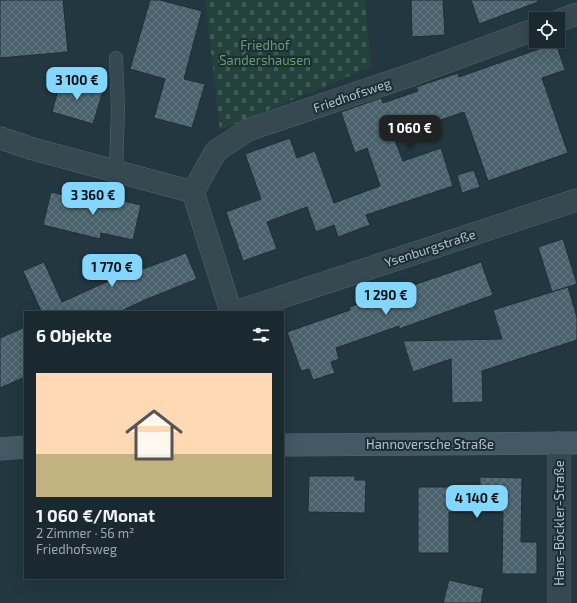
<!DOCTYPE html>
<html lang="de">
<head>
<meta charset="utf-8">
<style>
  :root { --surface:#1a2930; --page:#27353c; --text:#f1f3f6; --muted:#9fa6ab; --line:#38454c; --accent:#83d7ff }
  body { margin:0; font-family:"Exo 2",sans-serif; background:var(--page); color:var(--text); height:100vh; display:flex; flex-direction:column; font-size:15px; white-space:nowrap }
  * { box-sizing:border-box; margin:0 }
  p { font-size:13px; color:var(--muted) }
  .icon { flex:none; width:22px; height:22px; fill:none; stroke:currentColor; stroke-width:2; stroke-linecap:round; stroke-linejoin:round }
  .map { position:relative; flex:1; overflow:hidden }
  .panel { position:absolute; left:24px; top:311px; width:260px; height:268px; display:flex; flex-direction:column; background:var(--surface); border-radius:0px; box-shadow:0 4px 16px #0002,0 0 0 1px var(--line) }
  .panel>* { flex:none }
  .tools { position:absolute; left:529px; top:12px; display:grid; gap:8px }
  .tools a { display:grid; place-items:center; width:36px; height:36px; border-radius:0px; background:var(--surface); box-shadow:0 4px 16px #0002,0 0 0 1px var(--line); font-size:20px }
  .price { position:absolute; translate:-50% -34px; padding:0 9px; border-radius:8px; background:var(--accent); color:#111; font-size:13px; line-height:26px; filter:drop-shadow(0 1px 2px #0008) }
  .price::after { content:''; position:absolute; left:50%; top:24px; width:12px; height:9px; margin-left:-6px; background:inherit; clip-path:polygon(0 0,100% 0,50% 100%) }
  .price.on { background:#222; color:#fff }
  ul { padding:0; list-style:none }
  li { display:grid; align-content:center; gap:8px; height:212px; padding:0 12px }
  li span { display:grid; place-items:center; height:124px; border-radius:0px; color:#555 }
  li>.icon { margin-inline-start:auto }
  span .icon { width:72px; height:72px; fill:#fffc; stroke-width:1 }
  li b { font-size:17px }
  h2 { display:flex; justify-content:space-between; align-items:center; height:48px; padding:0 12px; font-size:17px }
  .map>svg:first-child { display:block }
  .cemetery { fill:url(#cemetery-stones) }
  .building { fill:url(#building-cross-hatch); stroke:#1d2f37 }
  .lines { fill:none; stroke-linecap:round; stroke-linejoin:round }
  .service-casing { stroke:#54666e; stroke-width:14 }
  .minor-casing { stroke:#54666e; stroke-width:23 }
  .tertiary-casing { stroke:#54666e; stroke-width:23 }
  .secondary-casing { stroke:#54666e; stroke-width:23 }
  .service { stroke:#364850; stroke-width:13 }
  .minor { stroke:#364850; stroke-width:22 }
  .tertiary { stroke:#364850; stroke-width:22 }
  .secondary { stroke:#445963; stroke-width:22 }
  .labels { text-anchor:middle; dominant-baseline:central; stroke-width:4; stroke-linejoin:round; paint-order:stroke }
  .park-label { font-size:13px; fill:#6a9e67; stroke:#1b2d35 }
  .street-label { font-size:13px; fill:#b2c3cb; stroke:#1b2d35 }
</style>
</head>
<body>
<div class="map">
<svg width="577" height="603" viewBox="0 0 577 603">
  <defs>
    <pattern id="cemetery-stones" width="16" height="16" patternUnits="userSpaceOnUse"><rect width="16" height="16" fill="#24413c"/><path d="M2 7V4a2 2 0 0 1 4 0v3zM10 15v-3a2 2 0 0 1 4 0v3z" fill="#415b57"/></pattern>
    <pattern id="building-cross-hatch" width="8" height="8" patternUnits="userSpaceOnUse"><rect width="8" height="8" fill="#4a626b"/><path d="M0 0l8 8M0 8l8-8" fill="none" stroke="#62777f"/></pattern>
  </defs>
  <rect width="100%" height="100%" fill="#223740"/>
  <polygon class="cemetery" points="205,0 365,0 371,67 220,130"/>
  <g class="building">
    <polygon points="0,0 63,0 68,52 0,58"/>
    <polygon points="150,0 160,0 202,11 184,79 205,84 192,128 154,118 165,79 130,69"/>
    <polygon points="411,0 443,0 445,35 412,37"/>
    <polygon points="471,0 537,0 538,2 479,24"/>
    <polygon points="556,43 565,70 542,78 568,153 488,181 464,112 429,124 427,117 391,130 403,161 441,148 453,186 366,215 370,225 338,237 334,225 316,232 307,207 267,222 277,249 243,261 226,212 261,199 245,154 290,138 297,158 315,151 334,203 380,186 367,148 355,153 341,112 381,98 383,103 418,91 416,87 458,73 459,77"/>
    <polygon points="61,79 103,91 93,124 52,112"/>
    <polygon points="474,170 480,187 462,193 457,175"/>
    <polygon points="51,192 95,203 96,195 141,205 133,240 101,233 100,239 43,225"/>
    <polygon points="563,239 577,284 552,292 538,247"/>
    <polygon points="186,253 197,279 147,299 119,312 40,312 41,311 23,271 44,262 62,302 124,274 124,276"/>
    <polygon points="481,262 493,295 399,329 399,326 336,348 339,359 331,362 335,373 313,380 309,369 301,371 287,332 350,310 349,307"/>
    <polygon points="568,287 577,317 577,340 482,371 483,402 452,403 451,359 413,372 403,341 502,339 493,310"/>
    <polygon points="25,327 25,377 0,388 0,338"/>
    <polygon points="309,476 355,476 355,480 366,480 365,513 308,512"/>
    <polygon points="480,477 522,478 521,542 537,542 537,574 502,574 503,512 449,512 449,553 418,553 418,487 480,487"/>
    <polygon points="449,580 484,588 481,603 443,603"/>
  </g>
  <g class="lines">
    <g class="service-casing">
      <polyline id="service" points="116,171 118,108 116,58"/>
    </g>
    <g class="minor-casing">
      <g id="minor">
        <polyline points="558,21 577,14"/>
        <polyline points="0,138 33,149 193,192 216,151 248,130 414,74 536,29"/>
        <polyline points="193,192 231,312"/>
        <polyline points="559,603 559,443"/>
      </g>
    </g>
    <g class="tertiary-casing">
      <polyline id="tertiary" points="236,312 577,200"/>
    </g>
    <g class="secondary-casing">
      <g id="secondary">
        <polyline points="283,445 577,443"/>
        <polyline points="0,449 25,447"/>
      </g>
    </g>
    <use href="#service" class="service"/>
    <use href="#minor" class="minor"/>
    <use href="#tertiary" class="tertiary"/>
    <use href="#secondary" class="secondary"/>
  </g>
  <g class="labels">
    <g class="park-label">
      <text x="265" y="45">Friedhof<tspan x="265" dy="15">Sandershausen</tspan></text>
    </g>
    <g class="street-label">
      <text transform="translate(352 95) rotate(-19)">Friedhofsweg</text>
      <text transform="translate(430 248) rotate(-18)">Ysenburgstraße</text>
      <text x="430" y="444">Hannoversche Straße</text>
      <text transform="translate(559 523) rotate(-90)">Hans-Böckler-Straße</text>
    </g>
  </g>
</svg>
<div class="tools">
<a><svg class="icon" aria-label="locate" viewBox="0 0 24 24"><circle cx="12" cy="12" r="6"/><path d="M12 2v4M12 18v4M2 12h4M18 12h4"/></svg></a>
</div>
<b class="price" style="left:77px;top:101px">3 100 €</b>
<b class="price on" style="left:410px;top:149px">1 060 €</b>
<b class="price" style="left:93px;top:216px">3 360 €</b>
<b class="price" style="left:112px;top:288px">1 770 €</b>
<b class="price" style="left:386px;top:316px">1 290 €</b>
<b class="price" style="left:477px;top:519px">4 140 €</b>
<section class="panel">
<h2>6 Objekte<svg class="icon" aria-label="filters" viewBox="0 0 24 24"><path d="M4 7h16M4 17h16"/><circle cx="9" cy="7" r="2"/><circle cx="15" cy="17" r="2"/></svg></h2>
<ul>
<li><span style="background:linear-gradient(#ffd9b3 65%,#c2b280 0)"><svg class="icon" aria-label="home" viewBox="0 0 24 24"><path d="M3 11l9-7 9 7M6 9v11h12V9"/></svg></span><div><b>1 060 €/Monat</b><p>2 Zimmer · 56 m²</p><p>Friedhofsweg</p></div></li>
</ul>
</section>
</div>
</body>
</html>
